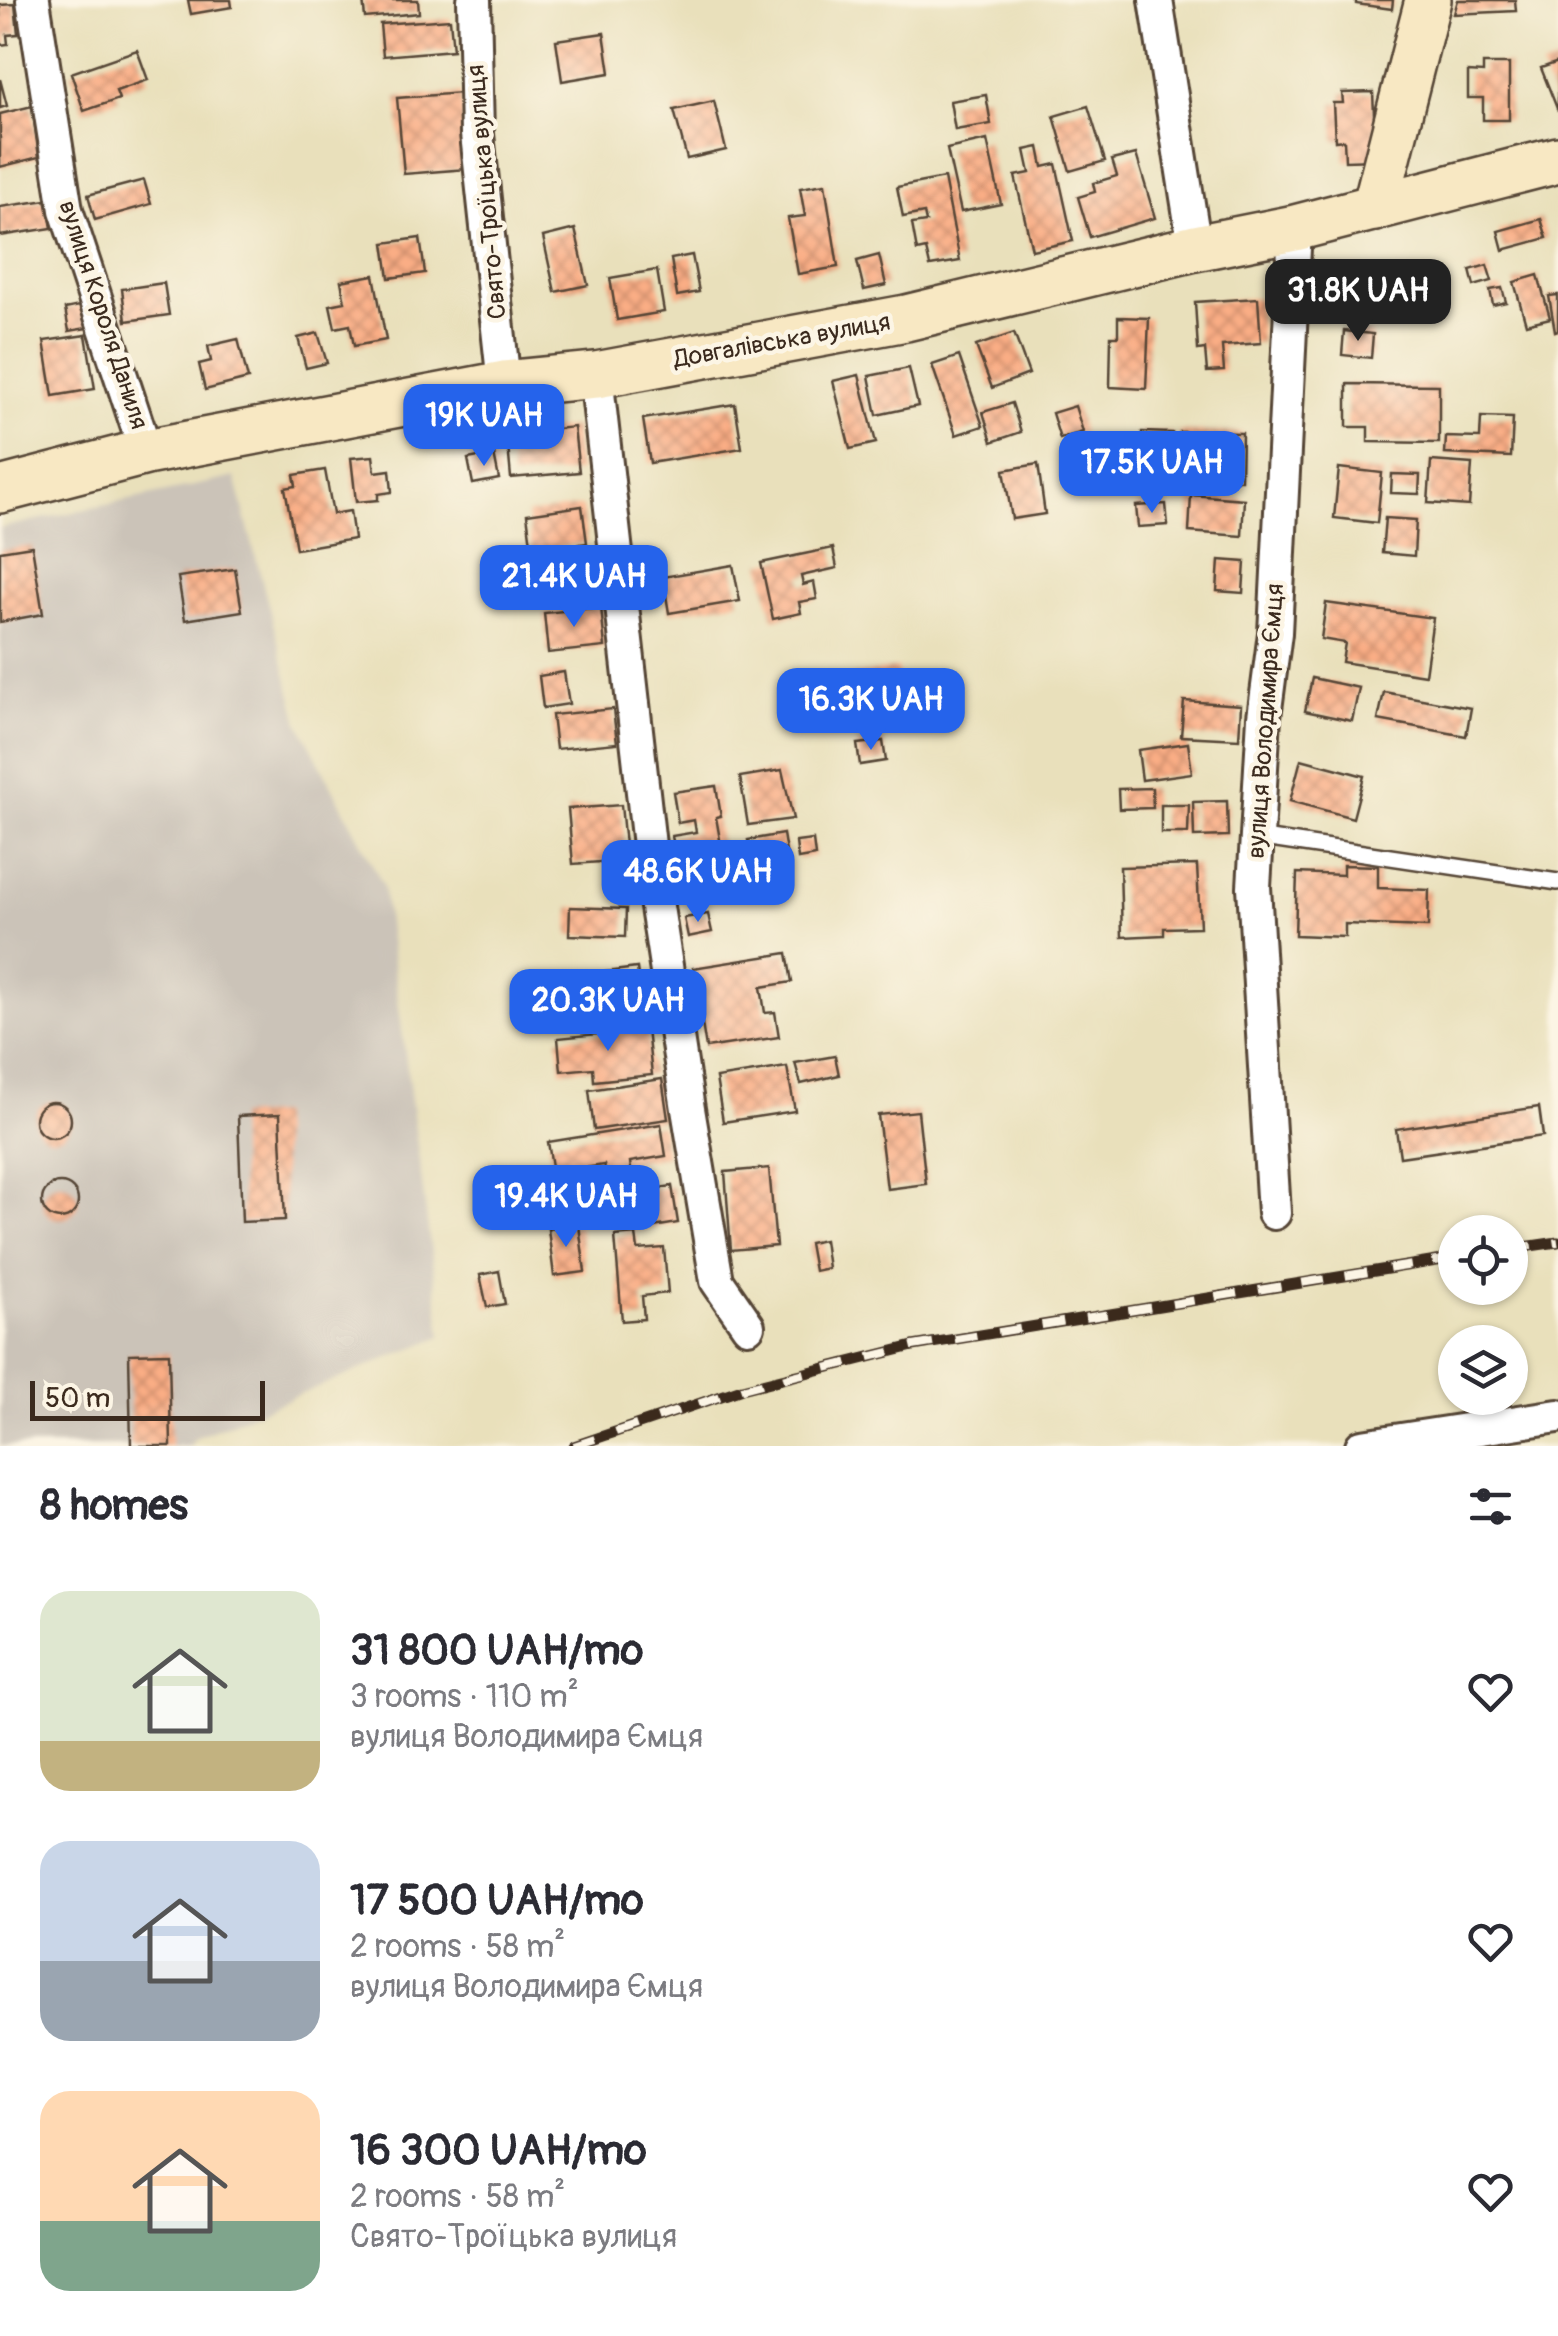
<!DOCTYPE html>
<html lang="en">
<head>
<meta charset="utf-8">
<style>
  :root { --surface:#fff; --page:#f7f7f7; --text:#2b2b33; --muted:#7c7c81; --accent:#2563eb }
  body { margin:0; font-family:Pangolin,sans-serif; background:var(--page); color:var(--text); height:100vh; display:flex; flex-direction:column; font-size:38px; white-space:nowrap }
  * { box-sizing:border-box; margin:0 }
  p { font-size:32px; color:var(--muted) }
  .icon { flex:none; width:55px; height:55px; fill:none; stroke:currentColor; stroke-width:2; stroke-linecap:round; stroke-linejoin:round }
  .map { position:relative; height:1446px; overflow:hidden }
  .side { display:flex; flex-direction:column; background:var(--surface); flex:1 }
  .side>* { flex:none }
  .controls { position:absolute; left:1438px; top:1215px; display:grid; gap:20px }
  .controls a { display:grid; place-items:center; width:90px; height:90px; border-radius:50%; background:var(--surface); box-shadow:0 2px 8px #0004; font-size:50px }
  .scale { position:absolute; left:30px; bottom:25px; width:235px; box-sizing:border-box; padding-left:10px; border:5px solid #3b2a1e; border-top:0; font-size:28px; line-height:35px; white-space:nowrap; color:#3b2a1e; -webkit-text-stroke:8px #fcf5e5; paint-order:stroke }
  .price { position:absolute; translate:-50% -85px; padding:0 22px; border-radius:20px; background:var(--accent); color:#fff; font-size:32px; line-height:65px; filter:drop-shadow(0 2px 5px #0008) }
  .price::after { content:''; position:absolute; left:50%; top:60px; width:30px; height:22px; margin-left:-15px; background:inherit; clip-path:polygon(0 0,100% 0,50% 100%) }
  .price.active { background:#222; color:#fff }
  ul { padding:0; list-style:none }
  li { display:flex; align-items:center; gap:30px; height:250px; padding:0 40px }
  li span { display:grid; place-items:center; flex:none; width:280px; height:200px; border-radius:30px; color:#555 }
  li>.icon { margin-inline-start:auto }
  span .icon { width:120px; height:120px; fill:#fffc; stroke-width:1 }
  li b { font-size:42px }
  h2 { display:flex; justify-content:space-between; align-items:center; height:120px; padding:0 40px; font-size:42px }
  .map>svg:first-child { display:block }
  .industrial { fill:#cbc3b8 }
  .building { fill:url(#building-cross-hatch) }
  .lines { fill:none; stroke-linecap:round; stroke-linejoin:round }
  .lane-casing { stroke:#554536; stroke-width:20 }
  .street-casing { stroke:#554536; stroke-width:38 }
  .secondary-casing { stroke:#554536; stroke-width:50 }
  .lane { stroke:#fff; stroke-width:15 }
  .street { stroke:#fff; stroke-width:32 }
  .secondary { stroke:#f8e8c3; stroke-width:45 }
  .rail-casing { stroke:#3b2a1e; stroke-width:11 }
  .rail { stroke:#fcf5e5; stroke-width:8; stroke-dasharray:22; stroke-linecap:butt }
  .labels { text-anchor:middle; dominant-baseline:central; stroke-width:9; stroke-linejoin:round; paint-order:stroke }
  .street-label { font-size:25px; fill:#3b2a1e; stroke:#fcf5e5 }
</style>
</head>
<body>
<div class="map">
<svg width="1558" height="1446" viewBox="0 0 1558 1446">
  <defs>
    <pattern id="building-cross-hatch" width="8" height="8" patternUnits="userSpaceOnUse" patternTransform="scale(2.5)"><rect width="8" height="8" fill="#faad85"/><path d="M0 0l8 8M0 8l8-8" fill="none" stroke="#cc8d6c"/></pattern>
  </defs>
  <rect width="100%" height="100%" fill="#fcf5e5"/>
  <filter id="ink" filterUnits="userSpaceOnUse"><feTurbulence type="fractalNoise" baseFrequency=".01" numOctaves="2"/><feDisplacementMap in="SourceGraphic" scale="20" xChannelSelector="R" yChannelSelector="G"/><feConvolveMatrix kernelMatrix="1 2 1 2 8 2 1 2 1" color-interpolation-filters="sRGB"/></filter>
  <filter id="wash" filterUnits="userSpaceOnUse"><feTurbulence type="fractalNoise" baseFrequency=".0048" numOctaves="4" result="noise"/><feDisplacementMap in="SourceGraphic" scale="40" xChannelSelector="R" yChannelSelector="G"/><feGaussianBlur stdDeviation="2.25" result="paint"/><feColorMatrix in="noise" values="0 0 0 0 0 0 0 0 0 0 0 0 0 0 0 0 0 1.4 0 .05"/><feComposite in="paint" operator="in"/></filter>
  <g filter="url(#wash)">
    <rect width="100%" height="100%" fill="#e9e0bb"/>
    <polygon class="industrial" points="235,477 299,723 383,885 442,1336 195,1438 190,1446 0,1446 0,528"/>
    <g id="blocks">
      <g class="building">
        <polygon points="188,0 231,0 232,7 191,14"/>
        <polygon points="363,0 418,0 419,13 365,18"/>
        <polygon points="1356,0 1393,0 1392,9 1356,4"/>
        <polygon points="1458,0 1515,0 1516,11 1454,14"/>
        <polygon points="15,4 18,34 7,35 8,44 0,45 0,5"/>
        <polygon points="450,19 453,50 383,56 380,24"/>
        <polygon points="604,33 610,73 562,81 556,40"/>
        <polygon points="137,50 148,80 116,91 119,99 84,111 71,73"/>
        <polygon points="1558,62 1558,111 1541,68"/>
        <polygon points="1483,64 1509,64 1509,120 1483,120 1483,98 1468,98 1468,72 1483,73"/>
        <polygon points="0,79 7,106 0,108"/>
        <polygon points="1373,92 1376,160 1345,161 1344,140 1335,141 1333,103 1343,103 1342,93"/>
        <polygon points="461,93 467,169 404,174 397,98"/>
        <polygon points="986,95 991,124 955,130 950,101"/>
        <polygon points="714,101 726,150 687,159 674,110"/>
        <polygon points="32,106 39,157 0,167 0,114"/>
        <polygon points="1088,106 1105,161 1070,171 1054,116"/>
        <polygon points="987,140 1001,204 961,212 947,149"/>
        <polygon points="1039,147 1043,167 1056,164 1073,241 1032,250 1015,176 1030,173 1025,150"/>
        <polygon points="1136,154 1155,218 1090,237 1078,197 1095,192 1093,183 1117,176 1112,160"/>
        <polygon points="944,178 960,261 930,266 926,249 917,251 912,224 926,222 924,213 903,217 897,187"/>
        <polygon points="144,180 151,204 95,220 88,195"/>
        <polygon points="825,184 838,267 798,274 788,218 805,216 800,188"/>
        <polygon points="47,200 52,228 0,236 0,207"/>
        <polygon points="1541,219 1547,238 1503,250 1498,231"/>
        <polygon points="575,229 588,285 555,292 543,237"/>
        <polygon points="420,238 425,273 389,278 384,243"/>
        <polygon points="692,255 699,292 677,296 671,259"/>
        <polygon points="879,255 886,285 864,290 857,261"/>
        <polygon points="1487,265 1492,281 1474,286 1470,270"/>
        <polygon points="657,270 664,312 617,320 610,278"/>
        <polygon points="374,275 386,340 354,346 350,325 335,328 330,305 345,302 341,281"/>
        <polygon points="1538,275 1550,318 1526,324 1514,282"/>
        <polygon points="164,283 169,315 126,321 122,289"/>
        <polygon points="1502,288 1506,302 1493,305 1490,290"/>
        <polygon points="1558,295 1558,330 1555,331 1549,296"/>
        <polygon points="1258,298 1261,343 1222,346 1224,371 1207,372 1205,349 1198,350 1195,302"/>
        <polygon points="89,304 93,327 69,331 65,309"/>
        <polygon points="1118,317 1149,318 1146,389 1110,387 1111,336 1118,336"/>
        <polygon points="1344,331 1373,334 1371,358 1342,355"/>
        <polygon points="318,333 327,363 306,368 298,338"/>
        <polygon points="1014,333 1029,374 992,388 976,346"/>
        <polygon points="86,335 95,389 53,396 44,341"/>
        <polygon points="238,339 248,379 205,390 199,364 211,361 208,346"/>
        <polygon points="959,356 983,426 956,435 932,365"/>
        <polygon points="909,368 918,406 877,415 869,376"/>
        <polygon points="859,375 876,443 850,449 833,381"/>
        <polygon points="1347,384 1439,385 1439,443 1368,442 1368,427 1347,427"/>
        <polygon points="1012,403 1021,432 992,442 983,412"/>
        <polygon points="735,404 742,448 650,463 643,419"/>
        <polygon points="1075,406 1083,432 1060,439 1052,413"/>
        <polygon points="1481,417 1513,418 1511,457 1445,454 1446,437 1480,438"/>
        <polygon points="574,427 579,472 511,478 507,434"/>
        <polygon points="1142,432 1172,433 1171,459 1141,457"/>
        <polygon points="1180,432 1242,433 1241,480 1179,478"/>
        <polygon points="494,454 499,479 473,484 468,459"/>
        <polygon points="373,456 375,472 390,470 392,492 378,494 378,500 356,502 351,458"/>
        <polygon points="1431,461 1472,464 1469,506 1428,503"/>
        <polygon points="1038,464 1045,514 1012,519 1004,470"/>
        <polygon points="1339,468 1382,473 1377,523 1334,518"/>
        <polygon points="325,470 333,514 350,511 354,539 296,549 285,488 296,486 294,475"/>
        <polygon points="1392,474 1420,475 1419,494 1391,493"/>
        <polygon points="1191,495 1244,499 1242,536 1189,532"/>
        <polygon points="1166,504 1168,525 1138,527 1136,506"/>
        <polygon points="582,506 587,543 532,551 527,514"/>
        <polygon points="1385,518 1416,520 1414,556 1382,553"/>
        <polygon points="32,546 43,614 0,622 0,551"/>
        <polygon points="833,548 837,568 801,576 803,585 814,582 817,599 799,602 801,613 773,619 761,563"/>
        <polygon points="1219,560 1245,562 1243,593 1217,591"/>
        <polygon points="733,565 740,601 669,613 663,577"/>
        <polygon points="235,569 242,611 185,620 178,577"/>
        <polygon points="598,577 601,597 562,601 560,581"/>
        <polygon points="1326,603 1433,618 1425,675 1342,662 1345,643 1321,639"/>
        <polygon points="601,607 605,647 548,653 544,613"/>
        <polygon points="897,668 903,699 825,713 819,682"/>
        <polygon points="564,672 569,704 543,708 539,676"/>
        <polygon points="1312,678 1359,688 1352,721 1305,711"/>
        <polygon points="1384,692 1471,708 1466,736 1378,720"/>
        <polygon points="1184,701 1241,705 1239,739 1181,736"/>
        <polygon points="613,709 617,743 556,749 552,715"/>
        <polygon points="883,741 886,761 860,765 857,744"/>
        <polygon points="1188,743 1192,773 1142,780 1138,750"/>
        <polygon points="1301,759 1364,776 1353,818 1290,801"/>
        <polygon points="782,770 793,819 748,825 740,777"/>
        <polygon points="716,786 721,816 716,817 722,851 676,857 672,836 696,832 694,820 678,823 673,792"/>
        <polygon points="1152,788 1153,808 1119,809 1118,789"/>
        <polygon points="1227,801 1228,836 1194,837 1193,802"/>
        <polygon points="621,805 625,845 614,846 615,861 573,864 568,809"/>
        <polygon points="1161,805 1189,805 1188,833 1161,833"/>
        <polygon points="783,834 787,858 752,864 748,840"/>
        <polygon points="813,840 815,856 798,859 796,842"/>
        <polygon points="734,858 741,888 693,899 687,870"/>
        <polygon points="783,862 787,880 763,884 760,866"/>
        <polygon points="1197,865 1200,927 1164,928 1164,935 1122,937 1120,867"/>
        <polygon points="1343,865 1378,866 1378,888 1429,890 1428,927 1345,924 1345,937 1295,935 1297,873 1343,875"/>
        <polygon points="570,907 626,909 625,937 569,935"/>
        <polygon points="708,914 712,932 688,937 684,918"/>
        <polygon points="787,953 792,982 761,987 765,1013 775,1012 779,1037 706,1048 693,968"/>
        <polygon points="637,968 644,1020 597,1026 593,992 569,995 572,1016 559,1018 555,986 589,981 589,974"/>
        <polygon points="647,1029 652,1075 594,1081 593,1068 561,1071 558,1038"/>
        <polygon points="835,1056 839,1075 801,1084 795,1063"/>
        <polygon points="787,1067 795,1111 723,1122 716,1078"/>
        <polygon points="662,1079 668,1119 594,1130 589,1090"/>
        <circle cx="53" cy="1120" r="18"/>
        <polygon points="1539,1107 1543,1136 1400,1157 1396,1129"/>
        <polygon points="918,1111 926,1184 887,1189 878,1115"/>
        <polygon points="280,1114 285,1220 242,1222 238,1116"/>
        <polygon points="661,1124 666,1156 630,1162 632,1177 607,1181 604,1165 553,1173 548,1142"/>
        <polygon points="769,1168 776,1246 731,1250 725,1172"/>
        <circle cx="60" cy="1201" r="18"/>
        <polygon points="672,1186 678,1223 623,1232 617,1195"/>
        <polygon points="579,1225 585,1272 554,1276 548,1229"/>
        <polygon points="636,1234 638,1250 664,1248 668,1293 642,1296 644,1319 622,1321 615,1236"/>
        <polygon points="824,1240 828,1268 814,1271 809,1243"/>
        <polygon points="499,1271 505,1304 487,1307 480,1275"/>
        <polygon points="169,1353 171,1446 131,1446 129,1354"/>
      </g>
    </g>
  </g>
  <g filter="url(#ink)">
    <use href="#blocks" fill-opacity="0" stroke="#554536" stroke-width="2.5"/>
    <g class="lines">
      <g class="lane-casing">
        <polyline id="lane" points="1257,837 1558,882"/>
      </g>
      <g class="street-casing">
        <g id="street">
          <polyline points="33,0 66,210 146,452"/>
          <polyline points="474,0 477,134 504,384"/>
          <polyline points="1156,0 1195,248"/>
          <polyline points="596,375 653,881 688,1109 717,1281 748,1326"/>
          <polyline points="1274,1213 1254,887 1264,717 1275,633 1295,228"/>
          <polyline points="1362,1446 1558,1416"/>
        </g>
      </g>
      <g class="secondary-casing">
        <g id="secondary">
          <polyline points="1375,208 1428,0"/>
          <polyline points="0,490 146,452 504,384 596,375 906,318 1195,248 1295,228 1558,160"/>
        </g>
      </g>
      <use href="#lane" class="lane"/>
      <use href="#street" class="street"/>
      <use href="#secondary" class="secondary"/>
      <g class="rail-casing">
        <g id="rail">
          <polyline points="1510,1249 1558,1242"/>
          <polyline points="574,1446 742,1389 913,1346 1455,1258"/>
        </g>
      </g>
      <use href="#rail" class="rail"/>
    </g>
  </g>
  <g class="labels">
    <g class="street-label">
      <text transform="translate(487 192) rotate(-95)">Свято-Троїцька вулиця</text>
      <text transform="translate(103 315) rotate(72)">вулиця Короля Даниля</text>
      <text transform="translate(782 341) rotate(-10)">Довгалівська вулиця</text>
      <text transform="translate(1266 721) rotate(-86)">вулиця Володимира Ємця</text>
    </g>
  </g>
</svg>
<div class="controls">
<a><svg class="icon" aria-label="locate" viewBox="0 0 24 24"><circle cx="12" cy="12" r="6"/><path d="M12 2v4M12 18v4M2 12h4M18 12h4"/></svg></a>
<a><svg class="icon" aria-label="layers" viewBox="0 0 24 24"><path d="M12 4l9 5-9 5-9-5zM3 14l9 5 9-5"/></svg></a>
</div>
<div class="scale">50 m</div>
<b class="price active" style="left:1358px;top:344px">31.8K UAH</b>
<b class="price" style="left:484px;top:469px">19K UAH</b>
<b class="price" style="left:1152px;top:516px">17.5K UAH</b>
<b class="price" style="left:574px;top:630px">21.4K UAH</b>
<b class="price" style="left:871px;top:753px">16.3K UAH</b>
<b class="price" style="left:698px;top:925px">48.6K UAH</b>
<b class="price" style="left:608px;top:1054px">20.3K UAH</b>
<b class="price" style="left:566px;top:1250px">19.4K UAH</b>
</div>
<section class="side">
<h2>8 homes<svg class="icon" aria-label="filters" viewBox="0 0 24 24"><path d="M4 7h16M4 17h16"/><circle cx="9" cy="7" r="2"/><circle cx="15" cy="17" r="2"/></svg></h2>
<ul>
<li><span style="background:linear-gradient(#dfe7d0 75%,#c2b280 0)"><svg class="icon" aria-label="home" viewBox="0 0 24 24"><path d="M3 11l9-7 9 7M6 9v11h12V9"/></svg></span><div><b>31 800 UAH/mo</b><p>3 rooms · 110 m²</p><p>вулиця Володимира Ємця</p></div><svg class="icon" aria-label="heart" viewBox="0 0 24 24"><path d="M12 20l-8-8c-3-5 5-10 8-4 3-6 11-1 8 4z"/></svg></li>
<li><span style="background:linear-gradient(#c9d6e8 60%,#9aa5b1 0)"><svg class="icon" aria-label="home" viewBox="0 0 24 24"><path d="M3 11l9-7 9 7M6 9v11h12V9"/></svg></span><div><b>17 500 UAH/mo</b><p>2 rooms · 58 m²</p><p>вулиця Володимира Ємця</p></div><svg class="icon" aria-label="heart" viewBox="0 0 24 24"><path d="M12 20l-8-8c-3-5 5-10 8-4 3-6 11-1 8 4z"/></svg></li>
<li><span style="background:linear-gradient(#ffd9b3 65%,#7fa58c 0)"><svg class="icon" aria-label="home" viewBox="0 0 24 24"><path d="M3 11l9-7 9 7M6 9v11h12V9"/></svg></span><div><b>16 300 UAH/mo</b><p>2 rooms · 58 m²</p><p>Свято-Троїцька вулиця</p></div><svg class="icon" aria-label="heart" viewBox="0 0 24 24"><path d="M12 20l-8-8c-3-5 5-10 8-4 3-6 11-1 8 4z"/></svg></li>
</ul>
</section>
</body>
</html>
